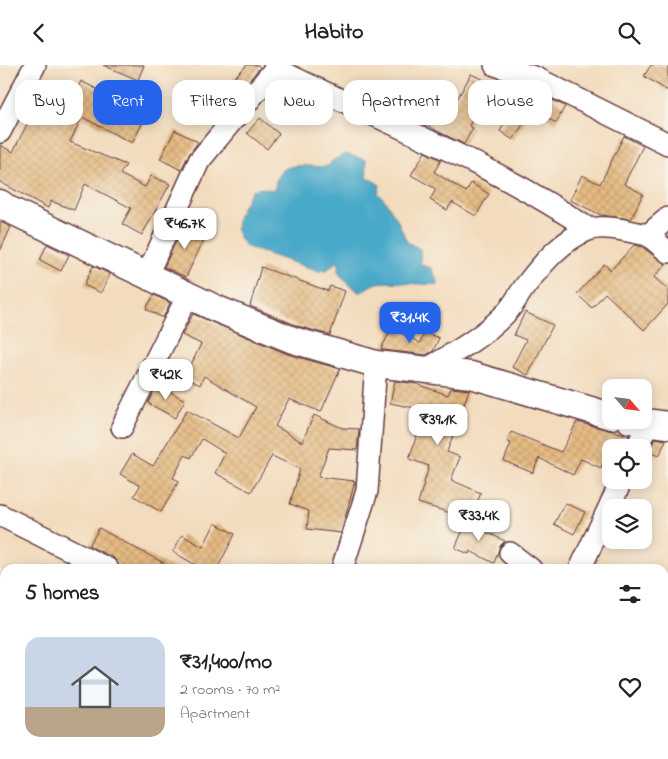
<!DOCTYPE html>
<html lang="en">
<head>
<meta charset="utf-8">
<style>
  :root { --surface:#fff; --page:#f2f2f2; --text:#222; --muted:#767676; --line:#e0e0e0; --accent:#2563eb }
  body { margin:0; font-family:"Indie Flower",sans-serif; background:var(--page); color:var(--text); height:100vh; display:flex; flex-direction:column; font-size:19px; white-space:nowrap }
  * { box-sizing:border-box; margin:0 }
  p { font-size:16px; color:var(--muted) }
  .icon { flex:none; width:28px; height:28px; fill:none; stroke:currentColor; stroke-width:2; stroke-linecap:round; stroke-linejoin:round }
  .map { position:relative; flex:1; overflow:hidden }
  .sheet { position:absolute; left:0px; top:499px; width:669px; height:196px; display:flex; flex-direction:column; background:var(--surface); border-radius:15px 15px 0 0; box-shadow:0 2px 12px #0003 }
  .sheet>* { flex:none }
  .guide { position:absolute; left:15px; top:15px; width:639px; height:45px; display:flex; gap:10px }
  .needle { width:32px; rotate:118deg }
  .controls { position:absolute; left:602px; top:314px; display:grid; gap:10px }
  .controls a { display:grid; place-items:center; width:50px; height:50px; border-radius:10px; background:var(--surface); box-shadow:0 2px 12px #0003; font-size:25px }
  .price { position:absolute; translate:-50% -42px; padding:0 11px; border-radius:10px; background:#fff; color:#222; font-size:16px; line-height:32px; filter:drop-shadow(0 1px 2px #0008) }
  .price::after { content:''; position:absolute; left:50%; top:30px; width:15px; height:11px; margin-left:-8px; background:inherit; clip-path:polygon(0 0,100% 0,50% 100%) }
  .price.on { background:var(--accent); color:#fff }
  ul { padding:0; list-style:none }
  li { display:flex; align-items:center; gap:15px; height:125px; padding:0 25px }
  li+li { border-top:1px solid var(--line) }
  li span { display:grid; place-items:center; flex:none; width:140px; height:100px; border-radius:15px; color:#555 }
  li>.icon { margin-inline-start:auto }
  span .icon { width:60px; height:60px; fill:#fffc; stroke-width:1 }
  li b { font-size:21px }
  h2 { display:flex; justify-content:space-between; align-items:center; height:60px; padding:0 25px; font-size:21px }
  .tag { padding:0 18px; border-radius:15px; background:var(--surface); box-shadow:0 2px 12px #0003; font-size:18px; line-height:45px }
  .tag.on { background:var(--accent); color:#fff }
  header { display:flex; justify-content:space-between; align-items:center; height:65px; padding:0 25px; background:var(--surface); font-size:22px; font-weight:800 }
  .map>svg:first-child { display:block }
  .water { fill:#4aa9c9; stroke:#4a647a }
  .building { fill:url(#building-cross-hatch) }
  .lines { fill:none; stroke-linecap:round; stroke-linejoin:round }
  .minor-casing { stroke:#633b41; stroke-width:24 }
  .tertiary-casing { stroke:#633b41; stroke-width:29 }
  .minor { stroke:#fff; stroke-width:21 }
  .tertiary { stroke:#fff; stroke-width:26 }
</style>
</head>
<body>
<header><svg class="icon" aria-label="back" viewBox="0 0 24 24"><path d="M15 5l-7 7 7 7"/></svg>Habito<svg class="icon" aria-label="search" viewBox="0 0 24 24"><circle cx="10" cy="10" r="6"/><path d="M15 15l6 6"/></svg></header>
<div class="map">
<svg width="668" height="694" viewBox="0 0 668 694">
  <defs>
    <pattern id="building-cross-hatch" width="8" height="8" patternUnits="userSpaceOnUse" patternTransform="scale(1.25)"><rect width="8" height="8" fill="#e5bb83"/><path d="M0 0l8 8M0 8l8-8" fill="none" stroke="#c6a071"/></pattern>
  </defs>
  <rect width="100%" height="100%" fill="#f7f3e8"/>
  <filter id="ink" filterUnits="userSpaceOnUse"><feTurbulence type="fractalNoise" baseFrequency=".02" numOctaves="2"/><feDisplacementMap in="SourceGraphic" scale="10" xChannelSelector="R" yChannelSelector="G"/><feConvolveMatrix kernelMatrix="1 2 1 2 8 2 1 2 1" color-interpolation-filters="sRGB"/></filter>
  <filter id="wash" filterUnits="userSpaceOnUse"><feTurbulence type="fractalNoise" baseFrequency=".0096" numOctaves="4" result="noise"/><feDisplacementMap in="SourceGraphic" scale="20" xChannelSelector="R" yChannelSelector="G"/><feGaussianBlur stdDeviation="1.12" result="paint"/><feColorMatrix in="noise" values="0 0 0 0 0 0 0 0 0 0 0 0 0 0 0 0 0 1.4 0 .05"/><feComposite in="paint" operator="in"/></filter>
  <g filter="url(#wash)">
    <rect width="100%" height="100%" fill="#f3dcbd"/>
    <path class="water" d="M345 89 366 95 367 112 380 120 378 128 384 134 397 154 407 177 420 184 421 200 431 203 439 219C421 221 386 214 374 219 369 221 364 225 360 228L343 214 338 206 340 200 336 197 327 205 318 206 247 182C226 164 241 145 252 125L263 123 272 125 275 123C278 91 306 104 329 101L332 96Z"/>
    <g id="blocks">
      <g class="building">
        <polygon points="103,0 144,0 138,15"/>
        <polygon points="247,0 258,0 260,2 242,24 228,19"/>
        <polygon points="651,0 668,0 668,26 644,11"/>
        <polygon points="471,9 536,39 513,75 500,66 511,47 483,32 469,61 473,63 464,79 437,66 414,51 424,34 449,49"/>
        <polygon points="81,16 147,50 132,78 82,52 70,77 126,100 120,109 145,122 151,111 170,119 142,170 122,159 131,143 85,119 74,145 51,136 48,143 0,117 0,80 13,87 36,41 57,51 60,45 66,48"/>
        <polygon points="292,25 308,34 302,49 285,42"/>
        <polygon points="552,35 565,41 556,58 544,51"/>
        <polygon points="260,53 279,69 267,84 247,68"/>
        <polygon points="175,65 198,77 188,91 181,105 160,94"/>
        <polygon points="624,71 643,81 624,119 643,129 631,154 601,150 570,135 582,110 600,119"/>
        <polygon points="425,87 441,95 434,107 466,127 471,118 489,129 476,151 452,137 447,145 430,135 436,124 411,110"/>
        <polygon points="0,157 11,162 0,186"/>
        <polygon points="185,157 207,168 186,212 164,202"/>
        <polygon points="47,179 69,190 61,206 40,195"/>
        <polygon points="634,180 642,182 666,199 654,212 668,225 668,239 644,265 605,228 592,243 577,229 604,199 611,205"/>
        <polygon points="93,201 110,209 101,228 84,220"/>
        <polygon points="261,202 328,226 330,221 345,226 330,270 298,261 250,241"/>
        <polygon points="154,230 170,238 163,253 146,244"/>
        <polygon points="525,247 553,260 528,310 512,302 526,275 514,270"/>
        <polygon points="193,249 287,289 340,304 321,347 289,334 275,361 302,377 314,350 342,363 359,364 357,385 329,383 318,412 355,416 341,468 307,464 309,446 290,439 300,404 272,391 251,427 215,408 225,388 202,374 191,393 185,390 173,413 179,416 161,447 134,431 140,421 120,409 132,389 153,401 187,345 239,373 256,342 204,311 200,320 185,312 201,279 182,270"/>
        <polygon points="392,263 420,278 425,267 439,273 433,286 426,290 383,285 381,284"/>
        <polygon points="395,316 416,319 448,330 451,323 469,325 447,387 460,392 451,415 481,428 470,454 418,438 429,401 409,394 425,345 390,338"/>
        <polygon points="157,320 185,335 175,353 148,338"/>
        <polygon points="577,357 629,370 625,382 610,382 601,403 581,394 573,410 539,393 533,408 504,396 511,378 507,376 511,367 561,387"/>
        <polygon points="655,373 666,375 659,391 649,387"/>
        <polygon points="565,438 585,447 574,469 554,459"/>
        <polygon points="468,454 482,460 480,464 505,476 500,481 494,498 470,486 469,489 455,483"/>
        <polygon points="215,458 235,469 217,504 203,504 173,487 182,470 203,482"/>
        <polygon points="99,463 124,477 175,504 120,504 114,493 89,481"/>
      </g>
    </g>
  </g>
  <g filter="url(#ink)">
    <use href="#blocks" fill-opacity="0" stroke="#633b41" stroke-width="1"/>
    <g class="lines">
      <g class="minor-casing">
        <g id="minor">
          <polyline points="495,0 534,12 668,79"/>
          <path d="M276 4C381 56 492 98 589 164"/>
          <polyline points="0,67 35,0"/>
          <polyline points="668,153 648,170 668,187"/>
          <polyline points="147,210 199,96 278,0"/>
          <path d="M425 305C454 288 483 272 506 248 514 240 519 229 526 220 542 199 562 175 588 165 605 159 631 167 648 170"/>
          <polyline points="122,362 188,230"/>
          <polyline points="637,382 648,359"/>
          <polyline points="0,450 108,504"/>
          <polyline points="510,488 531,504"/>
          <polyline points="342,504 367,426 376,299"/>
          <polyline points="580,504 622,415"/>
          <polyline points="664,658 668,661"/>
          <polyline points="0,672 5,676"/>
          <polyline points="444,690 450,694"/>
          <polyline points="19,694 20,690"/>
          <polyline points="247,694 250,690"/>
          <polyline points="486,694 492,692 495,694"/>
        </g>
      </g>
      <g class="tertiary-casing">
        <g id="tertiary">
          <polyline points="0,138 8,144 217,244 293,275 376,299 471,310 611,351"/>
          <polyline points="630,355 668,360"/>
        </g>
      </g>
      <use href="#minor" class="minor"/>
      <use href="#tertiary" class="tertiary"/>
    </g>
  </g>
</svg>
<div class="controls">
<a><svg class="needle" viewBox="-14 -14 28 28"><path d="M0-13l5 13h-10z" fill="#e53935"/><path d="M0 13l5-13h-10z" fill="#767676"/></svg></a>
<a><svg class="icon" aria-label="locate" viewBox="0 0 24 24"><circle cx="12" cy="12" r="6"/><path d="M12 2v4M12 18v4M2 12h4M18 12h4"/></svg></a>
<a><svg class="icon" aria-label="layers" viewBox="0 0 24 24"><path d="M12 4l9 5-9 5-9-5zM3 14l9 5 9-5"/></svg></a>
</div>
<b class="price" style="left:185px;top:185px">₹46.7K</b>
<b class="price on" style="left:410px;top:279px">₹31.4K</b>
<b class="price" style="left:166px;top:336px">₹42K</b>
<b class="price" style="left:438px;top:381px">₹39.1K</b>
<b class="price" style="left:479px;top:477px">₹33.4K</b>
<div class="guide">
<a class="tag">Buy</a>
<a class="tag on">Rent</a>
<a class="tag">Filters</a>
<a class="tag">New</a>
<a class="tag">Apartment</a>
<a class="tag">House</a>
</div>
<section class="sheet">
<h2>5 homes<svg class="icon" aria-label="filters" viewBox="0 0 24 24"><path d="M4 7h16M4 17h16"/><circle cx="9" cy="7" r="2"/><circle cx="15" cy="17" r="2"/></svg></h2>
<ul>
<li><span style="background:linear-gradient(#c9d6e8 70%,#b9a48a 0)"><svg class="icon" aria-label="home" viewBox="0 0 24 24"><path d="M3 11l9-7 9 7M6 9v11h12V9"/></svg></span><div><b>₹31,400/mo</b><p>2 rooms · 70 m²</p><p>Apartment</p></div><svg class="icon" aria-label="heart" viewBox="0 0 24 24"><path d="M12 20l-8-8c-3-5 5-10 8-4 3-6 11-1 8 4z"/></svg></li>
</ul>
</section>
</div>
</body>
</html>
